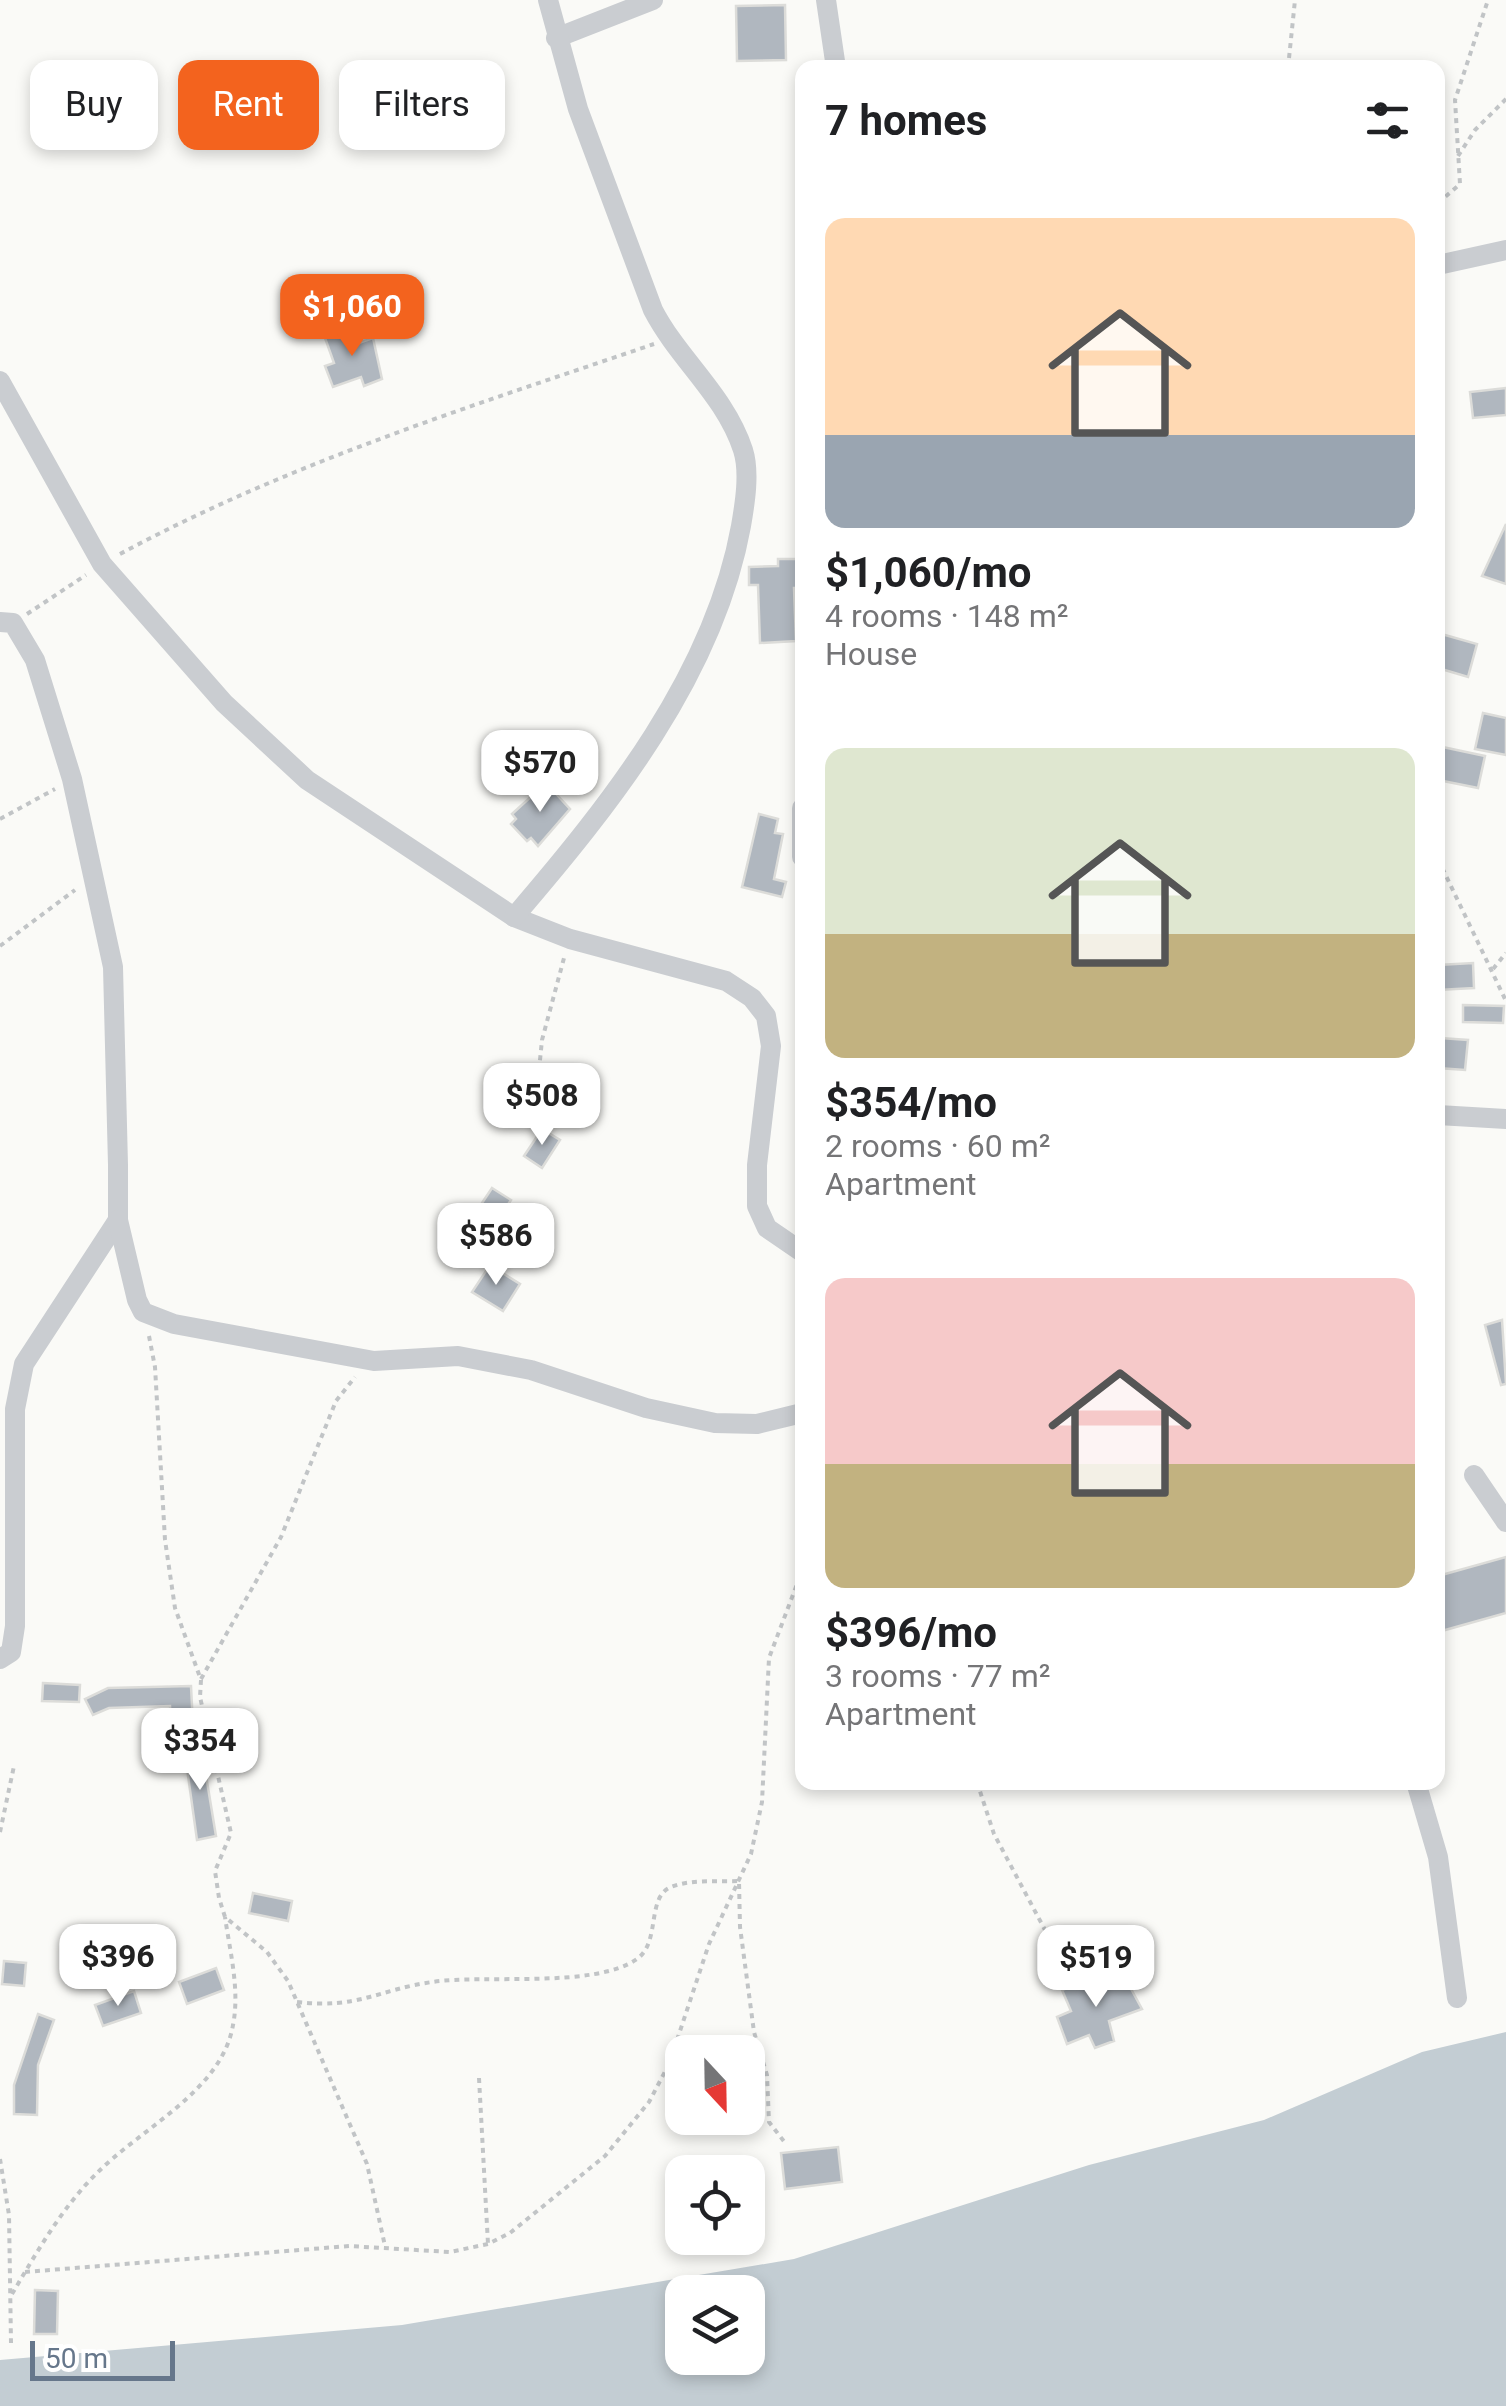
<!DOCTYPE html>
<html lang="en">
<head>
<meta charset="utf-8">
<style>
  :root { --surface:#fff; --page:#f6f6f6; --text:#202124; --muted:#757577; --accent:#f3631e }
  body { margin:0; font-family:Roboto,sans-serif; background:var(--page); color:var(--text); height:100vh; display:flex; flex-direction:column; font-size:38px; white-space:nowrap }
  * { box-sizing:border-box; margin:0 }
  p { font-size:32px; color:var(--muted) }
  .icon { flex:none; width:55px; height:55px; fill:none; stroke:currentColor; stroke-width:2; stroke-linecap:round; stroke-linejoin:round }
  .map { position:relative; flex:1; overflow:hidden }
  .panel { position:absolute; left:795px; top:60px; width:650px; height:1730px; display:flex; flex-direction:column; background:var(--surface); border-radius:20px; box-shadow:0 5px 15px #0003 }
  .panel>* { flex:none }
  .top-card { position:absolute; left:30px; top:60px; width:615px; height:90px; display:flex; gap:20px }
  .needle { width:65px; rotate:158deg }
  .buttons { position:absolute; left:665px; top:2035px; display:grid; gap:20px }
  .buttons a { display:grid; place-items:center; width:100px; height:100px; border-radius:20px; background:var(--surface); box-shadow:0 5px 15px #0003; font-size:50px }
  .scale { position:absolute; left:30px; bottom:25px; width:145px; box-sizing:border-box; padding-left:10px; border:5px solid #66778b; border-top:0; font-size:28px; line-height:35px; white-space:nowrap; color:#66778b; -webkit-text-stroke:8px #fff; paint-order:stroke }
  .price { position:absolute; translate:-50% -85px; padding:0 22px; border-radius:20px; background:#fff; color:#222; font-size:32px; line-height:65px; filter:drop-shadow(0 2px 5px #0008) }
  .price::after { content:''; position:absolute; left:50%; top:60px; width:30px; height:22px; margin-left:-15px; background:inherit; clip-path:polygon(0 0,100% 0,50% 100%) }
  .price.selected { background:var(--accent); color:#fff }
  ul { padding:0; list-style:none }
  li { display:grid; align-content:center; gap:20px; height:530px; padding:0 30px }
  li span { display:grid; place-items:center; height:310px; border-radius:20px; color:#555 }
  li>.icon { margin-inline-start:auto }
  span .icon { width:180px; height:180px; fill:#fffc; stroke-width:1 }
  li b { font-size:42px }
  h2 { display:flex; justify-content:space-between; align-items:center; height:120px; padding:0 30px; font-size:42px }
  .pill { padding:0 35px; border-radius:20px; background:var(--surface); box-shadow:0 5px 15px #0003; font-size:35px; line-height:90px }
  .pill.selected { background:var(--accent); color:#fff }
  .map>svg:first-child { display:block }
  .water { fill:#c3cdd3; fill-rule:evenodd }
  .building { fill:#b0b7bf; stroke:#dcdcd9; stroke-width:2.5 }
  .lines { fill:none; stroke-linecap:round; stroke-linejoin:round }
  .path { stroke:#c1c4c6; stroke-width:4; stroke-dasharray:5 5; stroke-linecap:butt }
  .minor { stroke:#cacdd1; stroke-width:20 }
</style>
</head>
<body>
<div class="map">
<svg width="1506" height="2406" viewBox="0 0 1506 2406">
  <rect width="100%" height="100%" fill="#fafaf7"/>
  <path class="water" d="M1506 2032V2406H0V2360L402 2325 794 2259 1089 2165 1264 2120 1422 2052ZM682 2292H748V2358H682Z"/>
  <g class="building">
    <polygon points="785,5 786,60 737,61 736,6"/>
    <polygon points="353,327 359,343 373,338 382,379 364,386 361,377 333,387 325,366 334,363 325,338"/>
    <polygon points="1506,388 1506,415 1473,418 1470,392"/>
    <polygon points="1506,524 1506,584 1482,576"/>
    <polygon points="778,559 802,559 802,588 794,588 796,641 760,643 758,585 749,585 749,567 778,566"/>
    <polygon points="1438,633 1477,644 1468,677 1438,668"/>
    <polygon points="1483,713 1506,718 1506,755 1475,749"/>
    <polygon points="1438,746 1485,756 1478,788 1438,780"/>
    <polygon points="546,783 570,809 538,846 531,838 527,841 511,824 516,819 512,814"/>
    <polygon points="759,814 778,819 775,833 783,834 774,879 786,882 782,897 742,887"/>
    <polygon points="1473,963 1474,988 1438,990 1438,965"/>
    <polygon points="1463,1005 1504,1006 1503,1023 1463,1022"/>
    <polygon points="1440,1038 1468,1040 1465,1070 1438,1068"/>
    <polygon points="542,1129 560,1140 542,1168 524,1156"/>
    <polygon points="492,1188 511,1200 497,1221 478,1209"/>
    <polygon points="490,1265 520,1284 503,1311 472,1292"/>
    <polygon points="1502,1320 1506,1384 1501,1385 1485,1325"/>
    <polygon points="1506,1557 1506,1613 1438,1632 1438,1576"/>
    <polygon points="43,1683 80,1685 79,1702 42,1701"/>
    <polygon points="191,1686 193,1726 171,1727 170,1706 109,1708 93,1715 85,1699 108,1688"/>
    <polygon points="201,1745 216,1836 197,1840 184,1747"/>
    <polygon points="253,1893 292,1901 288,1921 249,1913"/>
    <polygon points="4,1961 26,1963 24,1986 2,1984"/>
    <polygon points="216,1968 224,1990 187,2004 179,1982"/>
    <polygon points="1124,1976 1142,2009 1109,2021 1114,2041 1095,2048 1089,2035 1067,2044 1057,2017 1071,2011 1062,1990 1091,1979 1095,1988"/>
    <polygon points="134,1991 141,2013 103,2026 95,2005"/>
    <polygon points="38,2014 54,2020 38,2065 37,2115 14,2114 14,2085"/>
    <polygon points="838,2147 842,2182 785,2189 781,2153"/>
    <polygon points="35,2290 58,2291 57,2334 34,2334"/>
  </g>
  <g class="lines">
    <g class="path">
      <polyline points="1288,68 1295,0"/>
      <polyline points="1458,156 1475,130 1506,99"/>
      <polyline points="1438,203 1460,184 1455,100 1488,0"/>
      <path d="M120 554C289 463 472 406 654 344"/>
      <polyline points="27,614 86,575"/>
      <polyline points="0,819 55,789"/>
      <polyline points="1438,859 1506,1001"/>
      <polyline points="0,946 75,890"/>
      <polyline points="1493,969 1506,953"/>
      <polyline points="535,1110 542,1040 564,958"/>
      <polyline points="149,1336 155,1367 165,1540 175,1608 201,1680 200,1697 231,1833 215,1871 219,1898 225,1917 267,1952 288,1981 367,2164 385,2246"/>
      <polyline points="201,1679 281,1537 336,1401 355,1377"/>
      <polyline points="977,1782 994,1834 1070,1977"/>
      <polyline points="0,1832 14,1766"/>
      <path d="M297 2002C359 2009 377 1990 432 1982 484 1974 594 1989 637 1959 661 1942 646 1897 671 1887 691 1879 717 1882 739 1881L740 1927 754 2032 767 2075 769 2122 786 2144"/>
      <polyline points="479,2078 488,2244"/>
      <polyline points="0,2159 9,2215 11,2343"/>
      <polyline points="25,2272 349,2246 450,2252 488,2244 510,2233 605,2156 649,2102 669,2064 709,1944 751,1854 762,1802 769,1658 802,1571"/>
      <path d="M12 2294C37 2252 61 2209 96 2174 141 2128 222 2091 233 2025 240 1990 230 1952 225 1917"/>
    </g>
    <g class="minor">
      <polyline points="826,0 836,68"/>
      <polyline points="556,38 653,0"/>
      <polyline points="1438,265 1506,250"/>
      <polyline points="0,381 102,564 224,703 307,780 514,917 570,939 726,981 752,998 766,1016 771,1046 757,1165 757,1206 767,1228 802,1252"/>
      <polyline points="0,622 13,623 35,660 72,779 113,967 118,1165 118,1220 24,1364 15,1409 15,1626 11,1652 0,1659"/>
      <polyline points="802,808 802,857"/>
      <path d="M514 917C611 804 714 675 741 526 745 503 750 472 743 450 725 395 679 360 653 310L578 109 548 0"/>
      <polyline points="1438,1115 1506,1119"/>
      <polyline points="118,1220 137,1300 143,1312 174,1324 374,1361 458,1356 531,1370 646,1408 715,1423 757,1424 802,1413"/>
      <polyline points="1474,1475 1506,1522"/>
      <polyline points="1416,1782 1438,1857 1457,1998"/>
    </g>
  </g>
</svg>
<div class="buttons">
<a><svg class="needle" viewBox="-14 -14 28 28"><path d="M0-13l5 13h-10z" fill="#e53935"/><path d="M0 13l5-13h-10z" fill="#757577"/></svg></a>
<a><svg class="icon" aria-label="locate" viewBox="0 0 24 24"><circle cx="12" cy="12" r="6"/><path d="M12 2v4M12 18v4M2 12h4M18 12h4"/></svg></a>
<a><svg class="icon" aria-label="layers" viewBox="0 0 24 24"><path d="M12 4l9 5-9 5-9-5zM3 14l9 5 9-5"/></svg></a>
</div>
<div class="scale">50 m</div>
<b class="price selected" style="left:352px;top:359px">$1,060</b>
<b class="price" style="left:540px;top:815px">$570</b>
<b class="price" style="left:542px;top:1148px">$508</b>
<b class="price" style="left:496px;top:1288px">$586</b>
<b class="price" style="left:200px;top:1793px">$354</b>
<b class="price" style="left:118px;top:2009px">$396</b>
<b class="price" style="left:1096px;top:2010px">$519</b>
<div class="top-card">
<a class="pill">Buy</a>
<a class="pill selected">Rent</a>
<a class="pill">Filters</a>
</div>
<section class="panel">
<h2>7 homes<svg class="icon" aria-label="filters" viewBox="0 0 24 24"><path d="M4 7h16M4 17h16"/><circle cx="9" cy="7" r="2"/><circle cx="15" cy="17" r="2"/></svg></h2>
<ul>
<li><span style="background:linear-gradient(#ffd9b3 70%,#9aa5b1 0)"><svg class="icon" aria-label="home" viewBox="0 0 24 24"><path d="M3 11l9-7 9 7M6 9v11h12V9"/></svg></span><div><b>$1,060/mo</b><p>4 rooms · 148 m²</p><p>House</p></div></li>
<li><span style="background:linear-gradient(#dfe7d0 60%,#c2b280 0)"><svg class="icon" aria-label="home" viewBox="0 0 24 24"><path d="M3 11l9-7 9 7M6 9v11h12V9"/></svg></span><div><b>$354/mo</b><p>2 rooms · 60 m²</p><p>Apartment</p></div></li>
<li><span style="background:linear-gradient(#f6c9c9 60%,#c2b280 0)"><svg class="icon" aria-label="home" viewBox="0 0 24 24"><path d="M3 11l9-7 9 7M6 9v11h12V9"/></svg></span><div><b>$396/mo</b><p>3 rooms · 77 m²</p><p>Apartment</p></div></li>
</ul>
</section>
</div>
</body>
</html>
